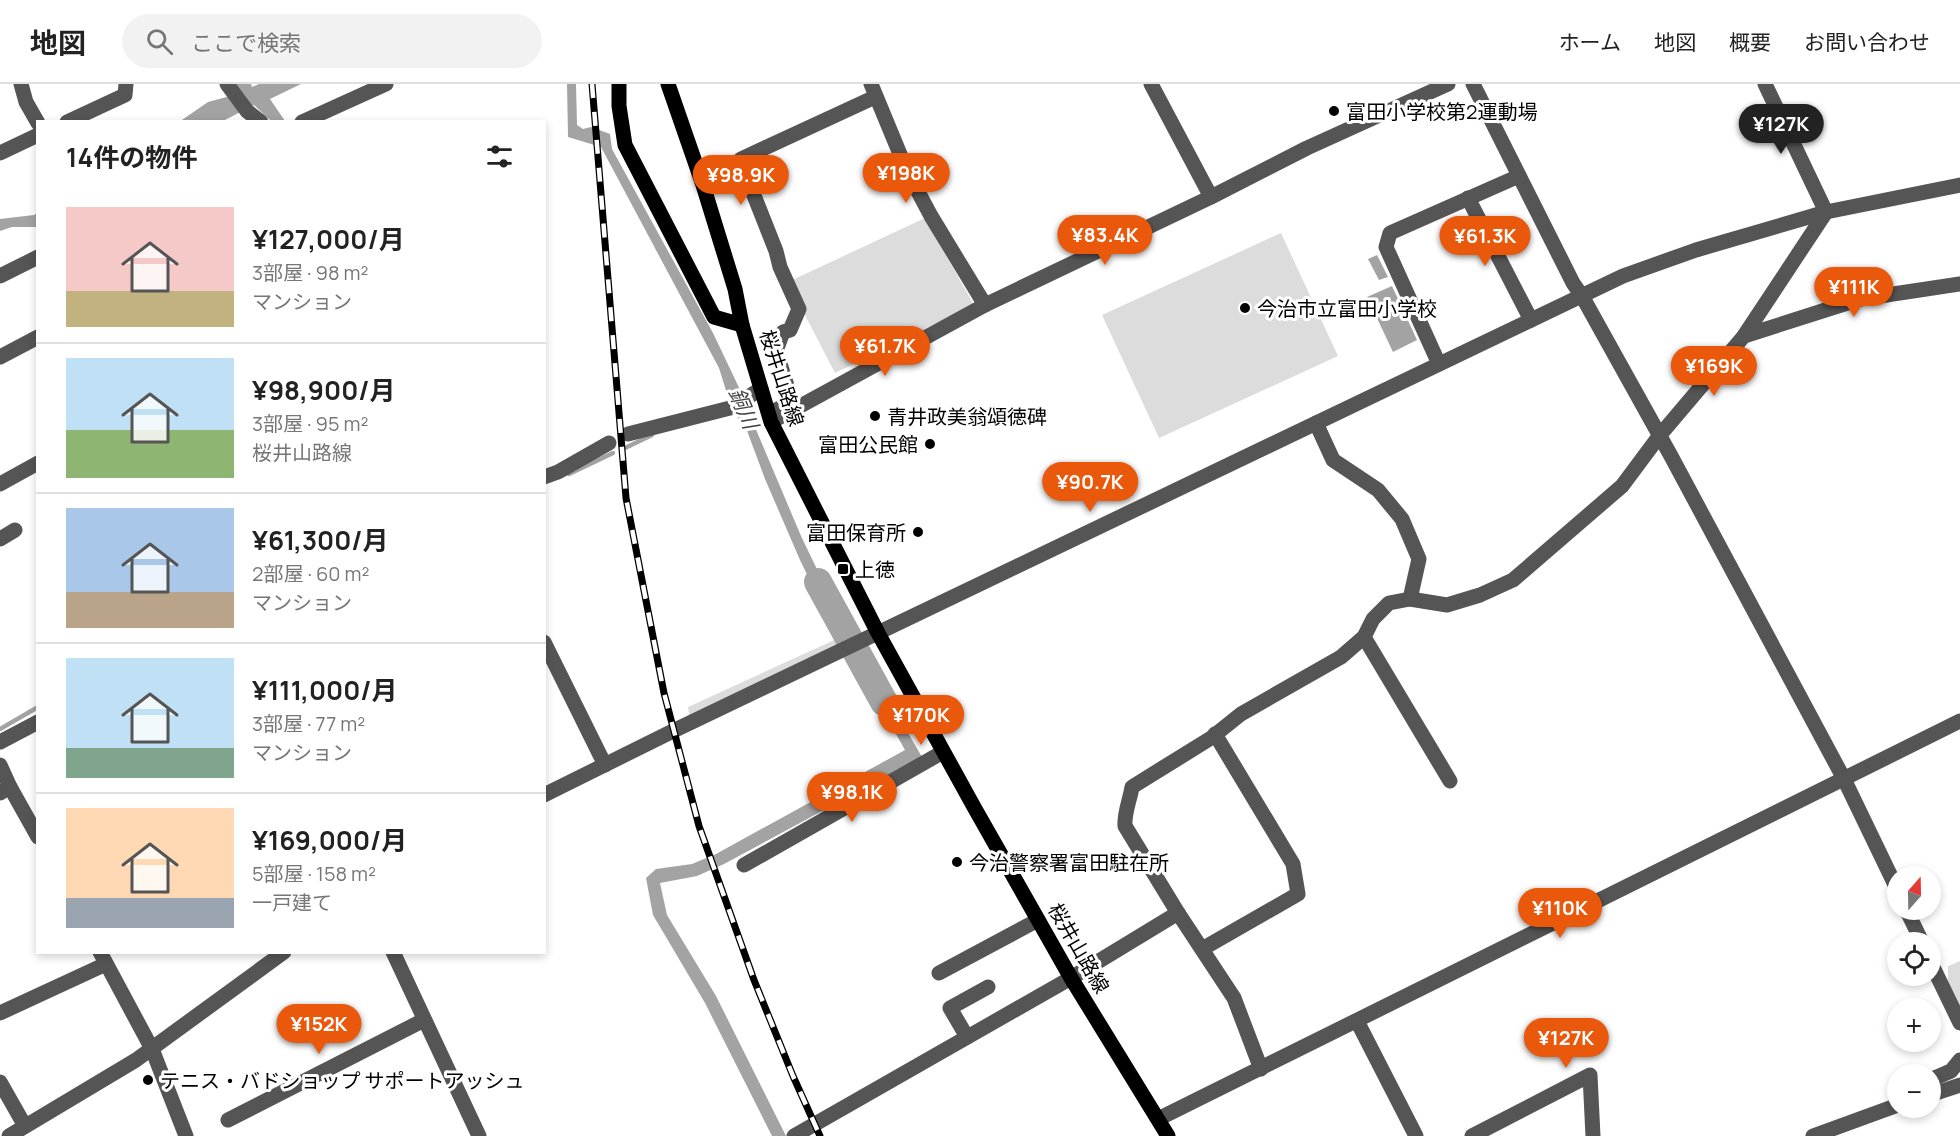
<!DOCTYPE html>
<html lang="ja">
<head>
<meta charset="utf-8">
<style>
  :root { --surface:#fff; --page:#f2f2f2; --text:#222; --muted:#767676; --line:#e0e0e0; --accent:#ea580c }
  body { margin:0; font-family:Manrope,"Noto Sans JP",sans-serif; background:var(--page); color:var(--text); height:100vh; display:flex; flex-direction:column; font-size:22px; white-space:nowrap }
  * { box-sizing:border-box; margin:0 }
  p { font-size:20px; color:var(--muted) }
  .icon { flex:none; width:33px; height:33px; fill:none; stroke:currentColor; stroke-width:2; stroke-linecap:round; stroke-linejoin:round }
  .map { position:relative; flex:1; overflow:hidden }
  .side { position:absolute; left:36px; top:36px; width:510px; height:834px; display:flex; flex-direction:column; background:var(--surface); border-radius:0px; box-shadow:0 3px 9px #0003 }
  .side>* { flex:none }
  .needle { width:39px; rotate:20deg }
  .fabs { position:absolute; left:1887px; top:782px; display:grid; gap:12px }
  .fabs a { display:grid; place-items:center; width:54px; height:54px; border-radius:50%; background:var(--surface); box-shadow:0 3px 9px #0003; font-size:30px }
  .price { position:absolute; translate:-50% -51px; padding:0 14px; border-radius:21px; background:var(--accent); color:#fff; font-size:20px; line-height:39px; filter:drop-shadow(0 2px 3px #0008) }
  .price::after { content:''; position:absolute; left:50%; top:36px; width:18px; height:14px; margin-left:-9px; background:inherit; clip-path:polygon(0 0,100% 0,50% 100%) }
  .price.current { background:#222; color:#fff }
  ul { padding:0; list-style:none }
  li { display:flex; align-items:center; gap:18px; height:150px; padding:0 30px }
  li+li { border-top:2px solid var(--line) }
  li span { display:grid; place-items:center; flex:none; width:168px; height:120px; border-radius:0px; color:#555 }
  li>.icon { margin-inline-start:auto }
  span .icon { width:72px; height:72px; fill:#fffc; stroke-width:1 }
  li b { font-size:26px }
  h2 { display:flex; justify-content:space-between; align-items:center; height:72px; padding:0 30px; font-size:26px }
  header { display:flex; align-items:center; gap:36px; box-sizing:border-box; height:84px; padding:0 30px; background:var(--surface); border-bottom:2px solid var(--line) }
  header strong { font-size:28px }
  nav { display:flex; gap:33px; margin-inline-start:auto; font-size:21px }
  .search { width:420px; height:54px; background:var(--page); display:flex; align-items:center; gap:15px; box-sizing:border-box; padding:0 21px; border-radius:33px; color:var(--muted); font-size:22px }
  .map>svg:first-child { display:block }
  .green { fill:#dcdcdc }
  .water { fill:#a3a3a3 }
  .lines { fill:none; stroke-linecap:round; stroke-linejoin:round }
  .stream { stroke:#a3a3a3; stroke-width:4.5 }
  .river { stroke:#a3a3a3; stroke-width:28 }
  .minor { stroke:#555; stroke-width:15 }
  .major { stroke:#000; stroke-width:15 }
  .rail-casing { stroke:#000; stroke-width:7 }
  .rail { stroke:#fff; stroke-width:4.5; stroke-dasharray:14; stroke-linecap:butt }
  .poi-dot { fill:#000; stroke:#fff; stroke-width:2 }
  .labels { text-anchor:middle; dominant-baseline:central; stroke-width:6; stroke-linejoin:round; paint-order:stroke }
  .poi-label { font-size:20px; fill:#000; stroke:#fff; text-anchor:start }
  .street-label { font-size:20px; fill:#000; stroke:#fff }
  .water-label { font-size:21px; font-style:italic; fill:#444; stroke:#fff }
</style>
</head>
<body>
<header>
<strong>地図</strong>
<div class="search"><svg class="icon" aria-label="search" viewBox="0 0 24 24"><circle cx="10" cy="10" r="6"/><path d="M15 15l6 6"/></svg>ここで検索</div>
<nav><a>ホーム</a><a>地図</a><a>概要</a><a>お問い合わせ</a></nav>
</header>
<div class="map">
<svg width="1960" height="1052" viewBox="0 0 1960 1052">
  <rect width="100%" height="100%" fill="#fff"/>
  <g class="green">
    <polygon points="925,134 974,221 835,289 788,198"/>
    <polygon points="1281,149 1338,272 1159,354 1102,231"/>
    <polygon points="843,552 848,560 690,636 688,623"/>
    <polygon points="1960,877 1960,928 1948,900 1948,882"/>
  </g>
  <g class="water">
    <polygon points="236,0 251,0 252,3 259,0 301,0 270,15 285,37 271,37 254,21 223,37 179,38 208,18 241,9"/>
    <polygon points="567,0 576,0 577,41 583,45 591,43 610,50 612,65 713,249 753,333 752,336 801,452 839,531 829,536 800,476 765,395 746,344 742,343 728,313 719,284 601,63 568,53"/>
    <polygon points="37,129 37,143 12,143 0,147 0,135 34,131"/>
    <polygon points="1377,171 1388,193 1379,196 1368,175"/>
    <polygon points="1392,202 1417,256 1393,268 1367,213"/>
    <polygon points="870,584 922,673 724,780 697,792 660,799 667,831 716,912 786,1052 772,1052 705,919 653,831 646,794 656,785 692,780 716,770 905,666 861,588"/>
  </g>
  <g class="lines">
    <g class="stream">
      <polyline points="625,364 652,351"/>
      <polyline points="569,390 613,369"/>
      <polyline points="0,645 38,623"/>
    </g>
    <polyline class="river" points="818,498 884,618"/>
    <g class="minor">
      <polyline points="21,0 26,18 38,39"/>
      <polyline points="227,0 247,27 261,38"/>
      <polyline points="871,0 907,87 931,132 985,221"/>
      <polyline points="1151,0 1211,113"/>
      <polyline points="1473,0 1573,199 1582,212 1671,372 1844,695 1898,807"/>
      <polyline points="1765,0 1826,128"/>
      <polyline points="67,38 125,11 126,0"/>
      <polyline points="302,38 386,0"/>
      <polyline points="0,69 38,51"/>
      <polyline points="1468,114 1531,236"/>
      <polyline points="0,192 38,173"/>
      <polyline points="1744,252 1860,215 1960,200"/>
      <polyline points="0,273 38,253"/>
      <polyline points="1439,280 1386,163 1390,149 1519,92"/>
      <polyline points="774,327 786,321 789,308 776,267 783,248 790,246 799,225 780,183 776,167 742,81 741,75 875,13"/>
      <polyline points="771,338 985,221 1211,113 1307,64 1448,0"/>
      <polyline points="1316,339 1333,376 1378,406 1402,435 1419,475 1410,515"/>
      <polyline points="628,350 730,324 761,305"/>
      <polyline points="544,393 558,388 609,359"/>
      <polyline points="0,400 38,379"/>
      <polyline points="0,455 15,446"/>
      <polyline points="1364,553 1450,697"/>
      <polyline points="544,558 605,681"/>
      <polyline points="0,658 38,638"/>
      <polyline points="0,681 10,703 0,709"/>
      <polyline points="10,703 38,753"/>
      <polyline points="544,711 673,647 1623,192 1696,166 1826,128 1960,101"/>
      <polyline points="744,781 943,668"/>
      <polyline points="1906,825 1922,858"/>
      <polyline points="1202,865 1298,810 1293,780 1215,650"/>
      <polyline points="100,868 152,965 186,1052"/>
      <polyline points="393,868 479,1052"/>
      <polyline points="1930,877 1960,939"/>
      <polyline points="939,889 1038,836"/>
      <polyline points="0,929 106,880"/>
      <polyline points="1357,937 1416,1052"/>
      <polyline points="967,953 950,924 988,903"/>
      <path d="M1261 985 1234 914 1178 829 1125 742C1124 729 1130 716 1132 703L1211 654 1241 630 1341 573 1364 553 1373 535 1389 519 1410 515 1447 521 1480 511 1513 496 1622 402 1660 351 1744 252 1826 128"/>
      <polyline points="1930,996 1951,987 1960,976"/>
      <polyline points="0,998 25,1042"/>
      <polyline points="1930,1011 1960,1001"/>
      <polyline points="1158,1035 1960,637"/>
      <polyline points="228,1036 424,936"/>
      <polyline points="9,1052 136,976 284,868"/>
      <polyline points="794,1052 1071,894 1178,829"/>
      <polyline points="1472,1052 1590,991 1593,1052"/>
      <polyline points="1813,1052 1898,1021"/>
    </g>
    <g class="major">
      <polyline points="619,0 619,22 625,61 714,233 742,241"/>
      <polyline points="668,0 703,101 735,205 742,241 771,338 878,549 974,723 1071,894 1168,1052"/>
    </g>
    <g class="rail-casing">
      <polyline id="rail" points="592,0 626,414 664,609 699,742 754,896 793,992 820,1052"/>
    </g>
    <use href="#rail" class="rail"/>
  </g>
  <g class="poi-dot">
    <circle cx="1334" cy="27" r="6"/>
    <circle cx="1245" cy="224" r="6"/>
    <circle cx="875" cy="332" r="6"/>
    <circle cx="930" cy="360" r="6"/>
    <circle cx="918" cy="448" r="6"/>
    <rect x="837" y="479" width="12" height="12" rx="3"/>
    <circle cx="957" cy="778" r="6"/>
    <circle cx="148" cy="996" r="6"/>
  </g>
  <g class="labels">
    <g class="poi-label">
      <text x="1346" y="27">富田小学校第2運動場</text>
      <text x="1257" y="224">今治市立富田小学校</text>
      <text x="887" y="332">青井政美翁頌徳碑</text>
      <text x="918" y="360" text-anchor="end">富田公民館</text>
      <text x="906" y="448" text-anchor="end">富田保育所</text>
      <text x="855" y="485">上徳</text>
      <text x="969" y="778">今治警察署富田駐在所</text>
      <text x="160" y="996">テニス・バドショップ サポートアッシュ</text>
    </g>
    <g class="street-label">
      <text transform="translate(782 294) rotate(72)">桜井山路線</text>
      <text transform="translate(1079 864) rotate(60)">桜井山路線</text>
    </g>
    <g class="water-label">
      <text transform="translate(744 324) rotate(67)">銅川</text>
    </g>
  </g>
</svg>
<div class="fabs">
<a><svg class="needle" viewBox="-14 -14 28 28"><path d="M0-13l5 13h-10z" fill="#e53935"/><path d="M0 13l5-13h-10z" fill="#767676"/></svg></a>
<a><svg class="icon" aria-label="locate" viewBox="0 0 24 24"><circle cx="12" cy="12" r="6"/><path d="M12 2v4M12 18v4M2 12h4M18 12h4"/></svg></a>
<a>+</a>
<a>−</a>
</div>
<b class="price current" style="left:1781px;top:71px">¥127K</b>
<b class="price" style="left:906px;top:120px">¥198K</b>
<b class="price" style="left:741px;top:122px">¥98.9K</b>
<b class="price" style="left:1105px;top:182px">¥83.4K</b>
<b class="price" style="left:1485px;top:183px">¥61.3K</b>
<b class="price" style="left:1854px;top:234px">¥111K</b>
<b class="price" style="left:885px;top:293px">¥61.7K</b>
<b class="price" style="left:1714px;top:313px">¥169K</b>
<b class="price" style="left:1090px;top:429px">¥90.7K</b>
<b class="price" style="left:921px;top:662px">¥170K</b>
<b class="price" style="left:852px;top:739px">¥98.1K</b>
<b class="price" style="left:1560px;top:855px">¥110K</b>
<b class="price" style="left:319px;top:971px">¥152K</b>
<b class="price" style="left:1566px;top:985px">¥127K</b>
<section class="side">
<h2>14件の物件<svg class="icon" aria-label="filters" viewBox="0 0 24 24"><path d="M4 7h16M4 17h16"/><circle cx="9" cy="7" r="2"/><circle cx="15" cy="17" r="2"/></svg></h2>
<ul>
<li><span style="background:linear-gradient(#f6c9c9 70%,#c2b280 0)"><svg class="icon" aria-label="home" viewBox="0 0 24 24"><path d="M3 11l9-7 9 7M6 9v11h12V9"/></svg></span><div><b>¥127,000/月</b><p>3部屋 · 98 m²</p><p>マンション</p></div></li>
<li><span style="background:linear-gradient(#bfe0f5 60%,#8fb573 0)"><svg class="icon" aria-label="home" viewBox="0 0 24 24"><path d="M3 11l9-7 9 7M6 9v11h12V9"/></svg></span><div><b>¥98,900/月</b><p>3部屋 · 95 m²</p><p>桜井山路線</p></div></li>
<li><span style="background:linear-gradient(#a9c7e8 70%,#b9a48a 0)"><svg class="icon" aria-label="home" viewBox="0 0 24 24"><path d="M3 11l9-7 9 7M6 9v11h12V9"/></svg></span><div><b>¥61,300/月</b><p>2部屋 · 60 m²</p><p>マンション</p></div></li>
<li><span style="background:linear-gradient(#bfe0f5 75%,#7fa58c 0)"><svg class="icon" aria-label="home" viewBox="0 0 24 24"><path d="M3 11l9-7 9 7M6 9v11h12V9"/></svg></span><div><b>¥111,000/月</b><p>3部屋 · 77 m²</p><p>マンション</p></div></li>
<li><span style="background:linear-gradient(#ffd9b3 75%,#9aa5b1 0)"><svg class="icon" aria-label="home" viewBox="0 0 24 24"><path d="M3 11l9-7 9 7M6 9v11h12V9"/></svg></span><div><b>¥169,000/月</b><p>5部屋 · 158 m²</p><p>一戸建て</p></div></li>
</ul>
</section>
</div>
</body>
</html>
